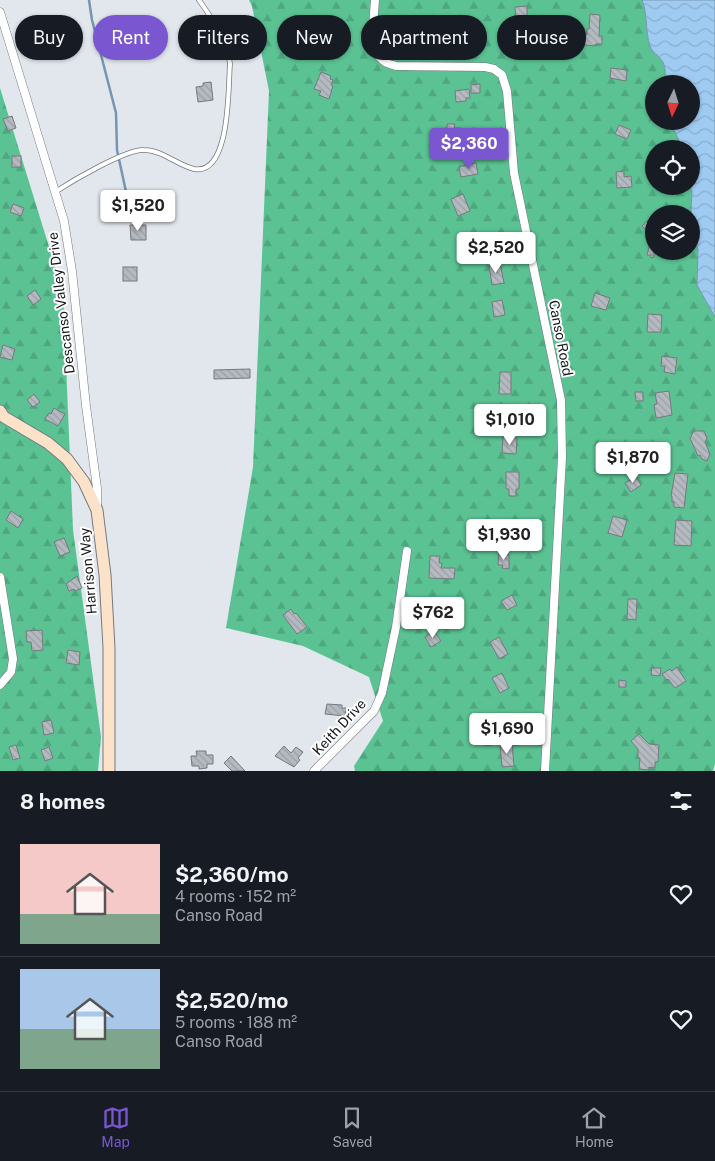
<!DOCTYPE html>
<html lang="en">
<head>
<meta charset="utf-8">
<style>
  :root { --surface:#171b24; --page:#20242c; --text:#f1f3f6; --muted:#9ea1a6; --line:#363941; --accent:#7a57d1 }
  body { margin:0; font-family:"Public Sans",sans-serif; background:var(--page); color:var(--text); height:100vh; display:flex; flex-direction:column; font-size:19px; white-space:nowrap }
  * { box-sizing:border-box; margin:0 }
  p { font-size:16px; color:var(--muted) }
  .icon { flex:none; width:28px; height:28px; fill:none; stroke:currentColor; stroke-width:2; stroke-linecap:round; stroke-linejoin:round }
  .map { position:relative; height:771px; overflow:hidden }
  .drawer { display:flex; flex-direction:column; background:var(--surface); flex:1 }
  .drawer>* { flex:none }
  .hud { position:absolute; left:15px; top:15px; width:685px; height:45px; display:flex; gap:10px }
  .needle { width:32px; rotate:184deg }
  .buttons { position:absolute; left:645px; top:75px; display:grid; gap:10px }
  .buttons a { display:grid; place-items:center; width:55px; height:55px; border-radius:50%; background:var(--surface); box-shadow:0 1px 4px #0004; font-size:25px }
  .price { position:absolute; translate:-50% -42px; padding:0 11px; border-radius:5px; background:#fff; color:#222; font-size:16px; line-height:32px; filter:drop-shadow(0 1px 2px #0008) }
  .price::after { content:''; position:absolute; left:50%; top:30px; width:15px; height:11px; margin-left:-8px; background:inherit; clip-path:polygon(0 0,100% 0,50% 100%) }
  .price.current { background:var(--accent); color:#fff }
  ul { padding:0; list-style:none }
  li { display:flex; align-items:center; gap:15px; height:125px; padding:0 20px }
  li+li { border-top:1px solid var(--line) }
  li span { display:grid; place-items:center; flex:none; width:140px; height:100px; border-radius:0px; color:#555 }
  li>.icon { margin-inline-start:auto }
  span .icon { width:60px; height:60px; fill:#fffc; stroke-width:1 }
  li b { font-size:21px }
  h2 { display:flex; justify-content:space-between; align-items:center; height:60px; padding:0 20px; font-size:21px }
  .pill { padding:0 18px; border-radius:22px; background:var(--surface); box-shadow:0 1px 4px #0004; font-size:18px; line-height:45px }
  .pill.current { background:var(--accent); color:#fff }
  .tabs { display:flex; justify-content:space-around; align-items:center; height:70px; border-top:1px solid var(--line); background:var(--surface); font-size:14px; color:var(--muted) }
  .tabs a { display:grid; justify-items:center; gap:2px }
  .tabs .current { color:var(--accent) }
  .map>svg:first-child { display:block }
  .forest { fill:url(#forest-firs) }
  .water { fill:url(#water-waves); stroke:#7695b1 }
  .lines { fill:none; stroke-linecap:round; stroke-linejoin:round }
  .stream { stroke:#7695b1; stroke-width:2.5 }
  .building { fill:url(#building-back-hatch); stroke:#74797e }
  .lane-casing { stroke:#73797d; stroke-width:5.5 }
  .street-casing { stroke:#73797d; stroke-width:9 }
  .secondary-casing { stroke:#73797d; stroke-width:13 }
  .lane { stroke:#fff; stroke-width:4 }
  .street { stroke:#fff; stroke-width:8 }
  .secondary { stroke:#fce2c9; stroke-width:11 }
  .labels { text-anchor:middle; dominant-baseline:central; stroke-width:4; stroke-linejoin:round; paint-order:stroke }
  .street-label { font-size:14px; fill:#151719; stroke:#fff }
</style>
</head>
<body>
<div class="map">
<svg width="715" height="771" viewBox="0 0 715 771">
  <defs>
    <pattern id="forest-firs" width="22" height="20" patternUnits="userSpaceOnUse" patternTransform="scale(1.25)"><rect width="22" height="20" fill="#5bc393"/><path d="M5 1l3.5 6h-7zM16 11l3.5 6h-7z" fill="#4ea77e"/></pattern>
    <pattern id="water-waves" width="16" height="10" patternUnits="userSpaceOnUse" patternTransform="scale(1.25)"><rect width="16" height="10" fill="#9fcbf2"/><path d="M0 5q4-4 8 0t8 0" fill="none" stroke="#88aecf"/></pattern>
    <pattern id="building-back-hatch" width="6" height="6" patternUnits="userSpaceOnUse" patternTransform="scale(1.25)"><rect width="6" height="6" fill="#b4babf"/><path d="M-1 5l2 2M0 0l6 6M5-1l2 2" fill="none" stroke="#9a9fa4"/></pattern>
  </defs>
  <rect width="100%" height="100%" fill="#e1e7ed"/>
  <g class="forest">
    <path d="M249 0H642C648 15 645 31 650 46 652 52 656 53 660 58 667 66 665 74 665 84H654V121H669L679 140 681 149H654V186H689L692 191 691 214H654V251H691V217L693 233 698 250 697 285 715 317V764L713 771H355L354 766 383 721 369 677 303 646 226 628 253 467 269 91 252 6Z"/>
    <polygon points="0,88 63,292 73,530 101,737 98,771 0,771"/>
  </g>
  <path class="water" d="M642 0H715V317L697 285 698 250 693 233 691 211 692 191 689 186H691V149H681L679 140 669 121H691V84H665C665 74 667 66 660 58 656 53 652 52 650 46 645 31 648 15 642 0Z"/>
  <g class="lines">
    <polyline class="stream" points="89,0 92,20 116,113 117,150 128,201"/>
  </g>
  <g class="building">
    <polygon points="527,6 527,20 516,21 515,7"/>
    <polygon points="590,14 600,15 599,36 602,36 602,44 595,44 595,46 578,44 578,35 587,35 587,29 589,29"/>
    <polygon points="611,68 627,70 626,81 610,78"/>
    <polygon points="321,72 331,76 330,79 333,80 331,85 333,86 329,99 319,95 321,91 314,89"/>
    <polygon points="211,82 213,100 198,102 196,87 203,86 203,83"/>
    <polygon points="480,84 480,93 471,93 471,85"/>
    <polygon points="469,89 470,98 466,98 466,101 456,102 455,91"/>
    <polygon points="12,116 16,128 8,131 3,119"/>
    <polygon points="447,124 455,124 454,128 461,128 461,138 447,138"/>
    <polygon points="619,125 631,130 627,139 615,134"/>
    <rect x="12" y="156" width="9" height="11"/>
    <polygon points="476,163 478,174 461,177 459,167"/>
    <polygon points="624,171 624,177 631,176 632,187 617,188 616,172"/>
    <polygon points="463,194 470,211 458,216 451,199"/>
    <polygon points="13,204 24,208 21,216 10,212"/>
    <polygon points="648,220 654,225 654,257 651,258 651,255 647,255 649,247 646,236 652,235 642,226"/>
    <polygon points="130,225 146,225 146,240 131,240"/>
    <polygon points="470,235 477,238 482,248 468,256 459,241"/>
    <polygon points="500,263 504,283 492,285 489,265"/>
    <rect x="123" y="267" width="14" height="14"/>
    <polygon points="35,290 41,299 33,305 27,296"/>
    <polygon points="595,293 610,298 606,310 591,306"/>
    <polygon points="502,300 505,315 494,317 492,302"/>
    <polygon points="648,314 662,315 661,332 647,332"/>
    <polygon points="3,345 15,349 12,360 0,357"/>
    <polygon points="662,356 677,358 675,374 664,372 665,366 661,366"/>
    <polygon points="250,369 250,378 214,379 214,370"/>
    <polygon points="500,372 511,372 511,394 499,394"/>
    <polygon points="669,391 672,415 656,418 654,405 657,404 655,393"/>
    <polygon points="635,392 643,392 643,401 636,401"/>
    <polygon points="34,394 40,402 33,407 27,400"/>
    <polygon points="54,408 65,414 58,426 45,419 49,413 51,414"/>
    <polygon points="502,412 503,425 493,426 491,414"/>
    <polygon points="694,431 704,431 707,438 705,442 710,454 707,461 702,459 700,455 698,456 690,438"/>
    <polygon points="503,437 517,438 516,454 502,453"/>
    <polygon points="506,472 519,472 519,489 516,489 516,496 509,496 509,489 506,489"/>
    <polygon points="675,473 688,474 684,508 674,507 674,502 672,502 672,496 671,496"/>
    <polygon points="636,477 641,485 631,492 625,483"/>
    <polygon points="11,511 23,519 18,528 6,520"/>
    <polygon points="613,516 627,520 622,537 608,533"/>
    <polygon points="516,520 522,520 522,525 528,528 528,535 513,534 513,525 516,525"/>
    <polygon points="676,520 692,521 691,546 674,545"/>
    <polygon points="64,538 70,552 60,556 54,542"/>
    <polygon points="499,554 509,555 509,569 502,568 503,565 498,565"/>
    <polygon points="430,556 440,556 439,563 442,563 441,568 455,568 454,579 429,578"/>
    <polygon points="77,576 82,588 75,591 74,589 69,591 66,584"/>
    <polygon points="512,595 517,605 507,610 501,601"/>
    <polygon points="430,598 450,599 450,608 429,607"/>
    <polygon points="628,599 637,599 636,620 627,619"/>
    <polygon points="291,609 294,614 296,613 307,627 297,634 283,615"/>
    <polygon points="42,630 43,650 32,651 31,642 27,642 26,631"/>
    <polygon points="434,631 441,641 431,647 425,637"/>
    <polygon points="499,637 508,654 499,659 490,642"/>
    <polygon points="68,650 80,652 79,665 66,663"/>
    <polygon points="677,667 686,681 675,688 668,679 667,680 662,674 670,669 672,671"/>
    <polygon points="652,668 661,668 660,676 651,675"/>
    <polygon points="502,673 509,688 500,693 492,678"/>
    <polygon points="619,680 626,681 626,687 619,687"/>
    <polygon points="327,704 342,705 342,708 346,708 345,716 325,714"/>
    <polygon points="51,720 54,733 44,735 42,722"/>
    <polygon points="639,734 649,744 659,745 658,762 655,762 655,768 649,767 649,770 639,769 640,758 638,758 638,749 631,741"/>
    <polygon points="512,743 514,766 502,767 500,745"/>
    <polygon points="16,745 20,758 13,760 9,747"/>
    <polygon points="284,746 291,753 296,747 303,752 298,758 300,760 294,767 275,756"/>
    <polygon points="49,747 53,758 45,761 41,750"/>
    <polygon points="196,751 206,751 206,755 213,755 213,764 207,764 207,768 199,769 199,766 192,766 191,756 197,756"/>
    <polygon points="231,756 245,771 232,771 224,763"/>
  </g>
  <g class="lines">
    <g class="lane-casing">
      <path id="lane" d="M55 192C72 181 126 149 144 150 162 150 177 165 194 169 231 176 228 86 230 64 228 40 212 19 199 0"/>
    </g>
    <g class="street-casing">
      <g id="street">
        <path d="M375 0C374 17 368 52 385 62 388 64 393 65 396 66L485 67 494 69 502 75 507 91 514 173 561 400 562 457 545 771"/>
        <polyline points="0,12 64,221 72,271 86,406 97,488 97,506"/>
        <polyline points="0,577 13,659 11,672 0,685"/>
        <polyline points="314,771 374,711 382,693 396,627 407,551"/>
      </g>
    </g>
    <g class="secondary-casing">
      <polyline id="secondary" points="0,411 4,417 48,443 67,459 84,482 97,510 105,575 109,648 109,771"/>
    </g>
    <use href="#lane" class="lane"/>
    <use href="#street" class="street"/>
    <use href="#secondary" class="secondary"/>
  </g>
  <g class="labels">
    <g class="street-label">
      <text transform="translate(61 303) rotate(-97)">Descanso Valley Drive</text>
      <text transform="translate(561 338) rotate(79)">Canso Road</text>
      <text transform="translate(88 571) rotate(-95)">Harrison Way</text>
      <text transform="translate(339 727) rotate(-47)">Keith Drive</text>
    </g>
  </g>
</svg>
<div class="buttons">
<a><svg class="needle" viewBox="-14 -14 28 28"><path d="M0-13l5 13h-10z" fill="#e53935"/><path d="M0 13l5-13h-10z" fill="#9ea1a6"/></svg></a>
<a><svg class="icon" aria-label="locate" viewBox="0 0 24 24"><circle cx="12" cy="12" r="6"/><path d="M12 2v4M12 18v4M2 12h4M18 12h4"/></svg></a>
<a><svg class="icon" aria-label="layers" viewBox="0 0 24 24"><path d="M12 4l9 5-9 5-9-5zM3 14l9 5 9-5"/></svg></a>
</div>
<b class="price current" style="left:469px;top:170px">$2,360</b>
<b class="price" style="left:138px;top:232px">$1,520</b>
<b class="price" style="left:496px;top:274px">$2,520</b>
<b class="price" style="left:510px;top:446px">$1,010</b>
<b class="price" style="left:633px;top:484px">$1,870</b>
<b class="price" style="left:504px;top:561px">$1,930</b>
<b class="price" style="left:433px;top:639px">$762</b>
<b class="price" style="left:507px;top:755px">$1,690</b>
<div class="hud">
<a class="pill">Buy</a>
<a class="pill current">Rent</a>
<a class="pill">Filters</a>
<a class="pill">New</a>
<a class="pill">Apartment</a>
<a class="pill">House</a>
</div>
</div>
<section class="drawer">
<h2>8 homes<svg class="icon" aria-label="filters" viewBox="0 0 24 24"><path d="M4 7h16M4 17h16"/><circle cx="9" cy="7" r="2"/><circle cx="15" cy="17" r="2"/></svg></h2>
<ul>
<li><span style="background:linear-gradient(#f6c9c9 70%,#7fa58c 0)"><svg class="icon" aria-label="home" viewBox="0 0 24 24"><path d="M3 11l9-7 9 7M6 9v11h12V9"/></svg></span><div><b>$2,360/mo</b><p>4 rooms · 152 m²</p><p>Canso Road</p></div><svg class="icon" aria-label="heart" viewBox="0 0 24 24"><path d="M12 20l-8-8c-3-5 5-10 8-4 3-6 11-1 8 4z"/></svg></li>
<li><span style="background:linear-gradient(#a9c7e8 60%,#7fa58c 0)"><svg class="icon" aria-label="home" viewBox="0 0 24 24"><path d="M3 11l9-7 9 7M6 9v11h12V9"/></svg></span><div><b>$2,520/mo</b><p>5 rooms · 188 m²</p><p>Canso Road</p></div><svg class="icon" aria-label="heart" viewBox="0 0 24 24"><path d="M12 20l-8-8c-3-5 5-10 8-4 3-6 11-1 8 4z"/></svg></li>
</ul>
</section>
<nav class="tabs">
<a class="current"><svg class="icon" aria-label="map" viewBox="0 0 24 24"><path d="M3 6l6-2 6 2 6-2v14l-6 2-6-2-6 2zM9 4v14M15 6v14"/></svg>Map</a>
<a><svg class="icon" aria-label="saved" viewBox="0 0 24 24"><path d="M7 4h10v16l-5-4-5 4z"/></svg>Saved</a>
<a><svg class="icon" aria-label="home" viewBox="0 0 24 24"><path d="M3 11l9-7 9 7M6 9v11h12V9"/></svg>Home</a>
</nav>
</body>
</html>
